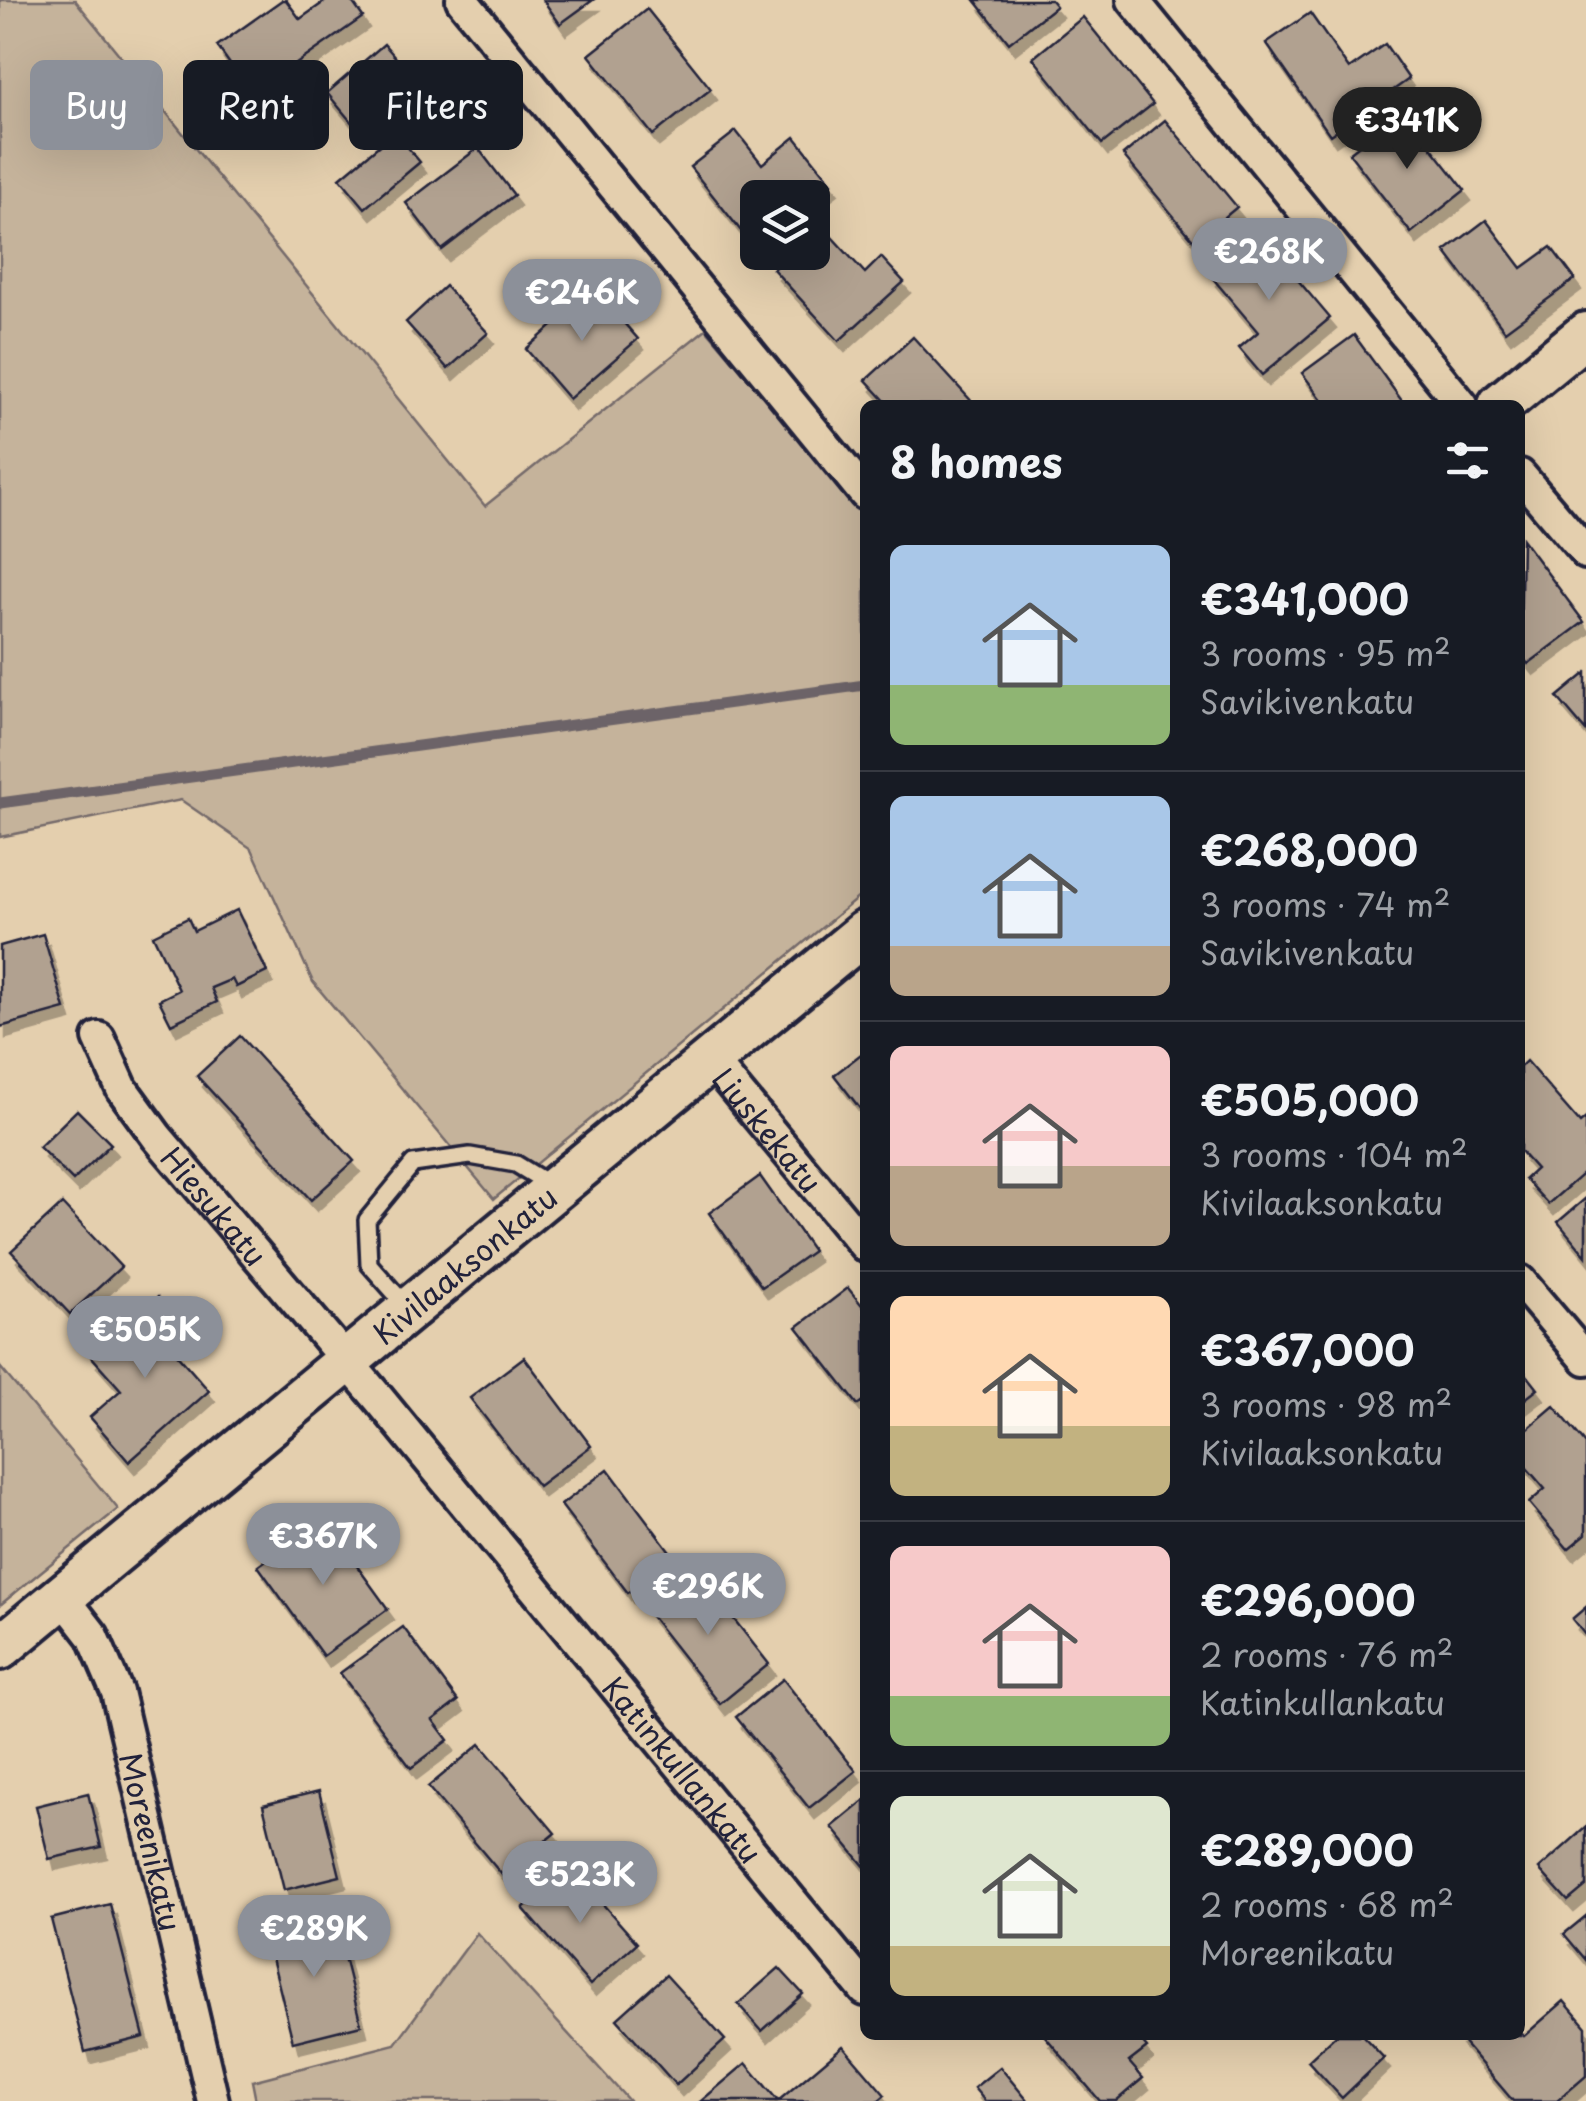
<!DOCTYPE html>
<html lang="en">
<head>
<meta charset="utf-8">
<style>
  :root { --surface:#171b24; --page:#242831; --text:#f1f3f6; --muted:#9ea1a6; --line:#363941; --accent:#8c9099 }
  body { margin:0; font-family:"Playpen Sans",sans-serif; background:var(--page); color:var(--text); height:100vh; display:flex; flex-direction:column; font-size:38px; white-space:nowrap }
  * { box-sizing:border-box; margin:0 }
  p { font-size:32px; color:var(--muted) }
  .icon { flex:none; width:55px; height:55px; fill:none; stroke:currentColor; stroke-width:2; stroke-linecap:round; stroke-linejoin:round }
  .map { position:relative; flex:1; overflow:hidden }
  .panel { position:absolute; left:860px; top:400px; width:665px; height:1640px; display:flex; flex-direction:column; background:var(--surface); border-radius:15px; box-shadow:0 10px 40px #0002 }
  .panel>* { flex:none }
  .hud { position:absolute; left:30px; top:60px; width:680px; height:90px; display:flex; gap:20px }
  .fabs { position:absolute; left:740px; top:180px; display:grid; gap:20px }
  .fabs a { display:grid; place-items:center; width:90px; height:90px; border-radius:15px; background:var(--surface); box-shadow:0 10px 40px #0002; font-size:50px }
  .price { position:absolute; translate:-50% -85px; padding:0 22px; border-radius:35px; background:var(--accent); color:#fff; font-size:32px; line-height:65px; filter:drop-shadow(0 2px 5px #0008) }
  .price::after { content:''; position:absolute; left:50%; top:60px; width:30px; height:22px; margin-left:-15px; background:inherit; clip-path:polygon(0 0,100% 0,50% 100%) }
  .price.selected { background:#222; color:#fff }
  ul { padding:0; list-style:none }
  li { display:flex; align-items:center; gap:30px; height:250px; padding:0 30px }
  li+li { border-top:2px solid var(--line) }
  li span { display:grid; place-items:center; flex:none; width:280px; height:200px; border-radius:15px; color:#555 }
  li>.icon { margin-inline-start:auto }
  span .icon { width:120px; height:120px; fill:#fffc; stroke-width:1 }
  li b { font-size:42px }
  h2 { display:flex; justify-content:space-between; align-items:center; height:120px; padding:0 30px; font-size:42px }
  .chip { padding:0 35px; border-radius:15px; background:var(--surface); box-shadow:0 10px 40px #0002; font-size:35px; line-height:90px }
  .chip.selected { background:var(--accent); color:#fff }
  .map>svg:first-child { display:block }
  .green { fill:#c5b39b; stroke:#746a6b; stroke-width:2.5 }
  .lines { fill:none; stroke-linecap:round; stroke-linejoin:round }
  .stream { stroke:#6c6367; stroke-width:11 }
  .building { fill:#b1a190; stroke:#22223b; stroke-width:2.5; filter:url(#shadow) }
  .lane-casing { stroke:#22223b; stroke-width:22 }
  .street-casing { stroke:#22223b; stroke-width:38 }
  .secondary-casing { stroke:#22223b; stroke-width:50 }
  .lane { stroke:#e4cfae; stroke-width:15 }
  .street { stroke:#e4cfae; stroke-width:30 }
  .secondary { stroke:#e4cfae; stroke-width:42 }
  .labels { text-anchor:middle; dominant-baseline:central; stroke-width:9; stroke-linejoin:round; paint-order:stroke }
  .street-label { font-size:30px; fill:#22223b; stroke:#e4cfae }
</style>
</head>
<body>
<div class="map">
<svg width="1586" height="2101" viewBox="0 0 1586 2101">
  <defs>
    <filter id="shadow"><feDropShadow dx="6" dy="11" stdDeviation="0" flood-color="#0004"/></filter>
  </defs>
  <rect width="100%" height="100%" fill="#e4cfae"/>
  <filter id="ink" filterUnits="userSpaceOnUse"><feTurbulence type="fractalNoise" baseFrequency=".01" numOctaves="2"/><feDisplacementMap in="SourceGraphic" scale="20" xChannelSelector="R" yChannelSelector="G"/><feConvolveMatrix kernelMatrix="1 2 1 2 8 2 1 2 1" color-interpolation-filters="sRGB"/></filter>
  <g filter="url(#ink)">
    <g class="green">
      <polygon points="0,0 75,0 485,506 706,329 865,516 865,892 494,1199 313,982 252,849 181,800 0,837"/>
      <polygon points="0,1367 118,1509 0,1605"/>
      <polygon points="477,1933 629,2101 256,2101 252,2081 395,2044"/>
    </g>
    <g class="lines">
      <polyline class="stream" points="0,803 865,685"/>
    </g>
    <g class="building">
      <polygon points="282,0 286,0 300,19 327,0 351,0 363,17 252,95 217,46"/>
      <polygon points="543,0 593,0 560,24"/>
      <polygon points="975,0 1051,0 1056,6 1009,43"/>
      <polygon points="647,9 711,89 653,135 589,55"/>
      <polygon points="1310,13 1349,69 1385,44 1409,79 1330,135 1266,43"/>
      <polygon points="1083,17 1153,104 1102,144 1033,58"/>
      <polygon points="384,44 416,81 358,130 327,93"/>
      <polygon points="1403,111 1465,190 1411,233 1349,153"/>
      <polygon points="1165,120 1237,207 1195,242 1123,155"/>
      <polygon points="736,131 762,164 795,137 832,183 812,198 758,198 758,242 753,246 690,167"/>
      <polygon points="395,132 420,162 365,208 340,178"/>
      <polygon points="478,148 514,195 442,250 406,203"/>
      <polygon points="1486,220 1522,268 1551,247 1575,279 1505,331 1445,251"/>
      <polygon points="821,225 865,273 881,257 904,282 839,341 773,269 791,252 812,252 812,233"/>
      <polygon points="1259,234 1330,318 1262,375 1239,348 1258,332 1210,275"/>
      <polygon points="445,286 488,333 448,369 406,322"/>
      <polygon points="594,289 638,339 569,399 526,349"/>
      <polygon points="1354,335 1405,405 1326,405 1302,373"/>
      <polygon points="913,337 975,405 889,405 866,380"/>
      <polygon points="1522,539 1584,622 1528,664 1520,654"/>
      <polygon points="1586,673 1586,731 1557,697"/>
      <polygon points="237,910 267,972 236,987 232,979 211,988 217,1002 171,1024 159,1000 179,990 153,935 188,918 194,931"/>
      <polygon points="43,934 65,1009 0,1027 0,946"/>
      <polygon points="240,1036 354,1161 311,1200 197,1076"/>
      <polygon points="865,1051 865,1115 834,1075"/>
      <polygon points="1526,1061 1580,1123 1586,1118 1586,1171 1548,1204 1525,1179 1536,1169 1520,1151 1520,1067"/>
      <polygon points="77,1110 111,1144 73,1181 39,1147"/>
      <polygon points="760,1176 813,1251 762,1287 709,1213"/>
      <polygon points="1586,1198 1586,1256 1558,1222"/>
      <polygon points="62,1204 121,1267 70,1314 11,1251"/>
      <polygon points="848,1288 865,1309 865,1400 858,1405 797,1327"/>
      <polygon points="158,1297 185,1329 168,1344 209,1391 129,1462 90,1417 121,1390 91,1356"/>
      <polygon points="524,1357 591,1446 538,1486 470,1398"/>
      <polygon points="1520,1366 1538,1389 1520,1403"/>
      <polygon points="1554,1406 1586,1444 1586,1534 1568,1549 1529,1503 1545,1489 1520,1460 1520,1435"/>
      <polygon points="608,1469 675,1558 628,1593 561,1505"/>
      <polygon points="323,1519 388,1609 323,1656 258,1566"/>
      <polygon points="697,1572 769,1664 720,1704 647,1611"/>
      <polygon points="1586,1607 1586,1636 1572,1619"/>
      <polygon points="403,1627 458,1701 433,1720 448,1740 411,1768 340,1673"/>
      <polygon points="783,1679 856,1771 809,1808 736,1717"/>
      <polygon points="480,1744 555,1833 503,1876 428,1787"/>
      <polygon points="319,1791 340,1876 284,1890 263,1805"/>
      <polygon points="88,1793 101,1847 49,1859 36,1806"/>
      <polygon points="865,1800 865,1867 832,1827"/>
      <polygon points="1586,1827 1586,1886 1568,1901 1539,1869"/>
      <polygon points="570,1867 637,1943 590,1985 523,1908"/>
      <polygon points="110,1904 144,2037 85,2052 51,1919"/>
      <polygon points="1586,1916 1586,1960 1564,1934"/>
      <polygon points="334,1917 361,2025 293,2042 266,1934"/>
      <polygon points="779,1968 803,1994 762,2031 738,2004"/>
      <polygon points="666,1975 725,2040 676,2085 617,2019"/>
      <polygon points="1564,2001 1586,2027 1586,2076 1557,2101 1513,2101 1457,2035 1520,2035 1520,2032 1524,2036"/>
      <polygon points="1044,2035 1105,2035 1109,2039 1113,2035 1136,2035 1147,2048 1129,2062 1143,2078 1116,2101 1100,2101"/>
      <polygon points="1336,2035 1362,2035 1384,2058 1342,2098 1308,2061"/>
      <polygon points="843,2046 885,2095 878,2101 778,2101"/>
      <polygon points="746,2063 778,2101 701,2101"/>
      <polygon points="1000,2067 1028,2101 985,2101 974,2088"/>
    </g>
    <g class="lines">
      <g class="lane-casing">
        <polyline id="lane" points="408,1308 369,1264 367,1220 413,1164 470,1156 516,1164 552,1186"/>
      </g>
      <g class="street-casing">
        <g id="street">
          <polyline points="462,0 865,494"/>
          <polyline points="1133,0 1462,405"/>
          <polyline points="1520,475 1586,553"/>
          <path id="s1" d="M99 1038 122 1089 157 1137 379 1399 865 1990"/>
          <path id="s2" d="M711 1060 865 1246"/>
          <polyline points="1520,1281 1586,1359"/>
          <path id="s3" d="M62 1596 93 1636 117 1692 213 2101"/>
        </g>
      </g>
      <g class="secondary-casing">
        <g id="secondary">
          <polyline points="1500,405 1586,334"/>
          <path id="s4" d="M0 1648 865 932"/>
        </g>
      </g>
      <use href="#lane" class="lane"/>
      <use href="#street" class="street"/>
      <use href="#secondary" class="secondary"/>
    </g>
  </g>
  <g class="labels">
    <g class="street-label">
      <text stroke="none"><textPath href="#s2" startOffset="90">Liuskekatu</textPath></text>
      <text stroke="none"><textPath href="#s1" startOffset="205">Hiesukatu</textPath></text>
      <text stroke="none"><textPath href="#s4" startOffset="602">Kivilaaksonkatu</textPath></text>
      <text stroke="none"><textPath href="#s1" startOffset="938">Katinkullankatu</textPath></text>
      <text stroke="none"><textPath href="#s3" startOffset="265">Moreenikatu</textPath></text>
    </g>
  </g>
</svg>
<div class="fabs">
<a><svg class="icon" aria-label="layers" viewBox="0 0 24 24"><path d="M12 4l9 5-9 5-9-5zM3 14l9 5 9-5"/></svg></a>
</div>
<b class="price selected" style="left:1407px;top:172px">€341K</b>
<b class="price" style="left:1269px;top:303px">€268K</b>
<b class="price" style="left:582px;top:344px">€246K</b>
<b class="price" style="left:145px;top:1381px">€505K</b>
<b class="price" style="left:323px;top:1588px">€367K</b>
<b class="price" style="left:708px;top:1638px">€296K</b>
<b class="price" style="left:580px;top:1926px">€523K</b>
<b class="price" style="left:314px;top:1980px">€289K</b>
<div class="hud">
<a class="chip selected">Buy</a>
<a class="chip">Rent</a>
<a class="chip">Filters</a>
</div>
<section class="panel">
<h2>8 homes<svg class="icon" aria-label="filters" viewBox="0 0 24 24"><path d="M4 7h16M4 17h16"/><circle cx="9" cy="7" r="2"/><circle cx="15" cy="17" r="2"/></svg></h2>
<ul>
<li><span style="background:linear-gradient(#a9c7e8 70%,#8fb573 0)"><svg class="icon" aria-label="home" viewBox="0 0 24 24"><path d="M3 11l9-7 9 7M6 9v11h12V9"/></svg></span><div><b>€341,000</b><p>3 rooms · 95 m²</p><p>Savikivenkatu</p></div></li>
<li><span style="background:linear-gradient(#a9c7e8 75%,#b9a48a 0)"><svg class="icon" aria-label="home" viewBox="0 0 24 24"><path d="M3 11l9-7 9 7M6 9v11h12V9"/></svg></span><div><b>€268,000</b><p>3 rooms · 74 m²</p><p>Savikivenkatu</p></div></li>
<li><span style="background:linear-gradient(#f6c9c9 60%,#b9a48a 0)"><svg class="icon" aria-label="home" viewBox="0 0 24 24"><path d="M3 11l9-7 9 7M6 9v11h12V9"/></svg></span><div><b>€505,000</b><p>3 rooms · 104 m²</p><p>Kivilaaksonkatu</p></div></li>
<li><span style="background:linear-gradient(#ffd9b3 65%,#c2b280 0)"><svg class="icon" aria-label="home" viewBox="0 0 24 24"><path d="M3 11l9-7 9 7M6 9v11h12V9"/></svg></span><div><b>€367,000</b><p>3 rooms · 98 m²</p><p>Kivilaaksonkatu</p></div></li>
<li><span style="background:linear-gradient(#f6c9c9 75%,#8fb573 0)"><svg class="icon" aria-label="home" viewBox="0 0 24 24"><path d="M3 11l9-7 9 7M6 9v11h12V9"/></svg></span><div><b>€296,000</b><p>2 rooms · 76 m²</p><p>Katinkullankatu</p></div></li>
<li><span style="background:linear-gradient(#dfe7d0 75%,#c2b280 0)"><svg class="icon" aria-label="home" viewBox="0 0 24 24"><path d="M3 11l9-7 9 7M6 9v11h12V9"/></svg></span><div><b>€289,000</b><p>2 rooms · 68 m²</p><p>Moreenikatu</p></div></li>
</ul>
</section>
</div>
</body>
</html>
